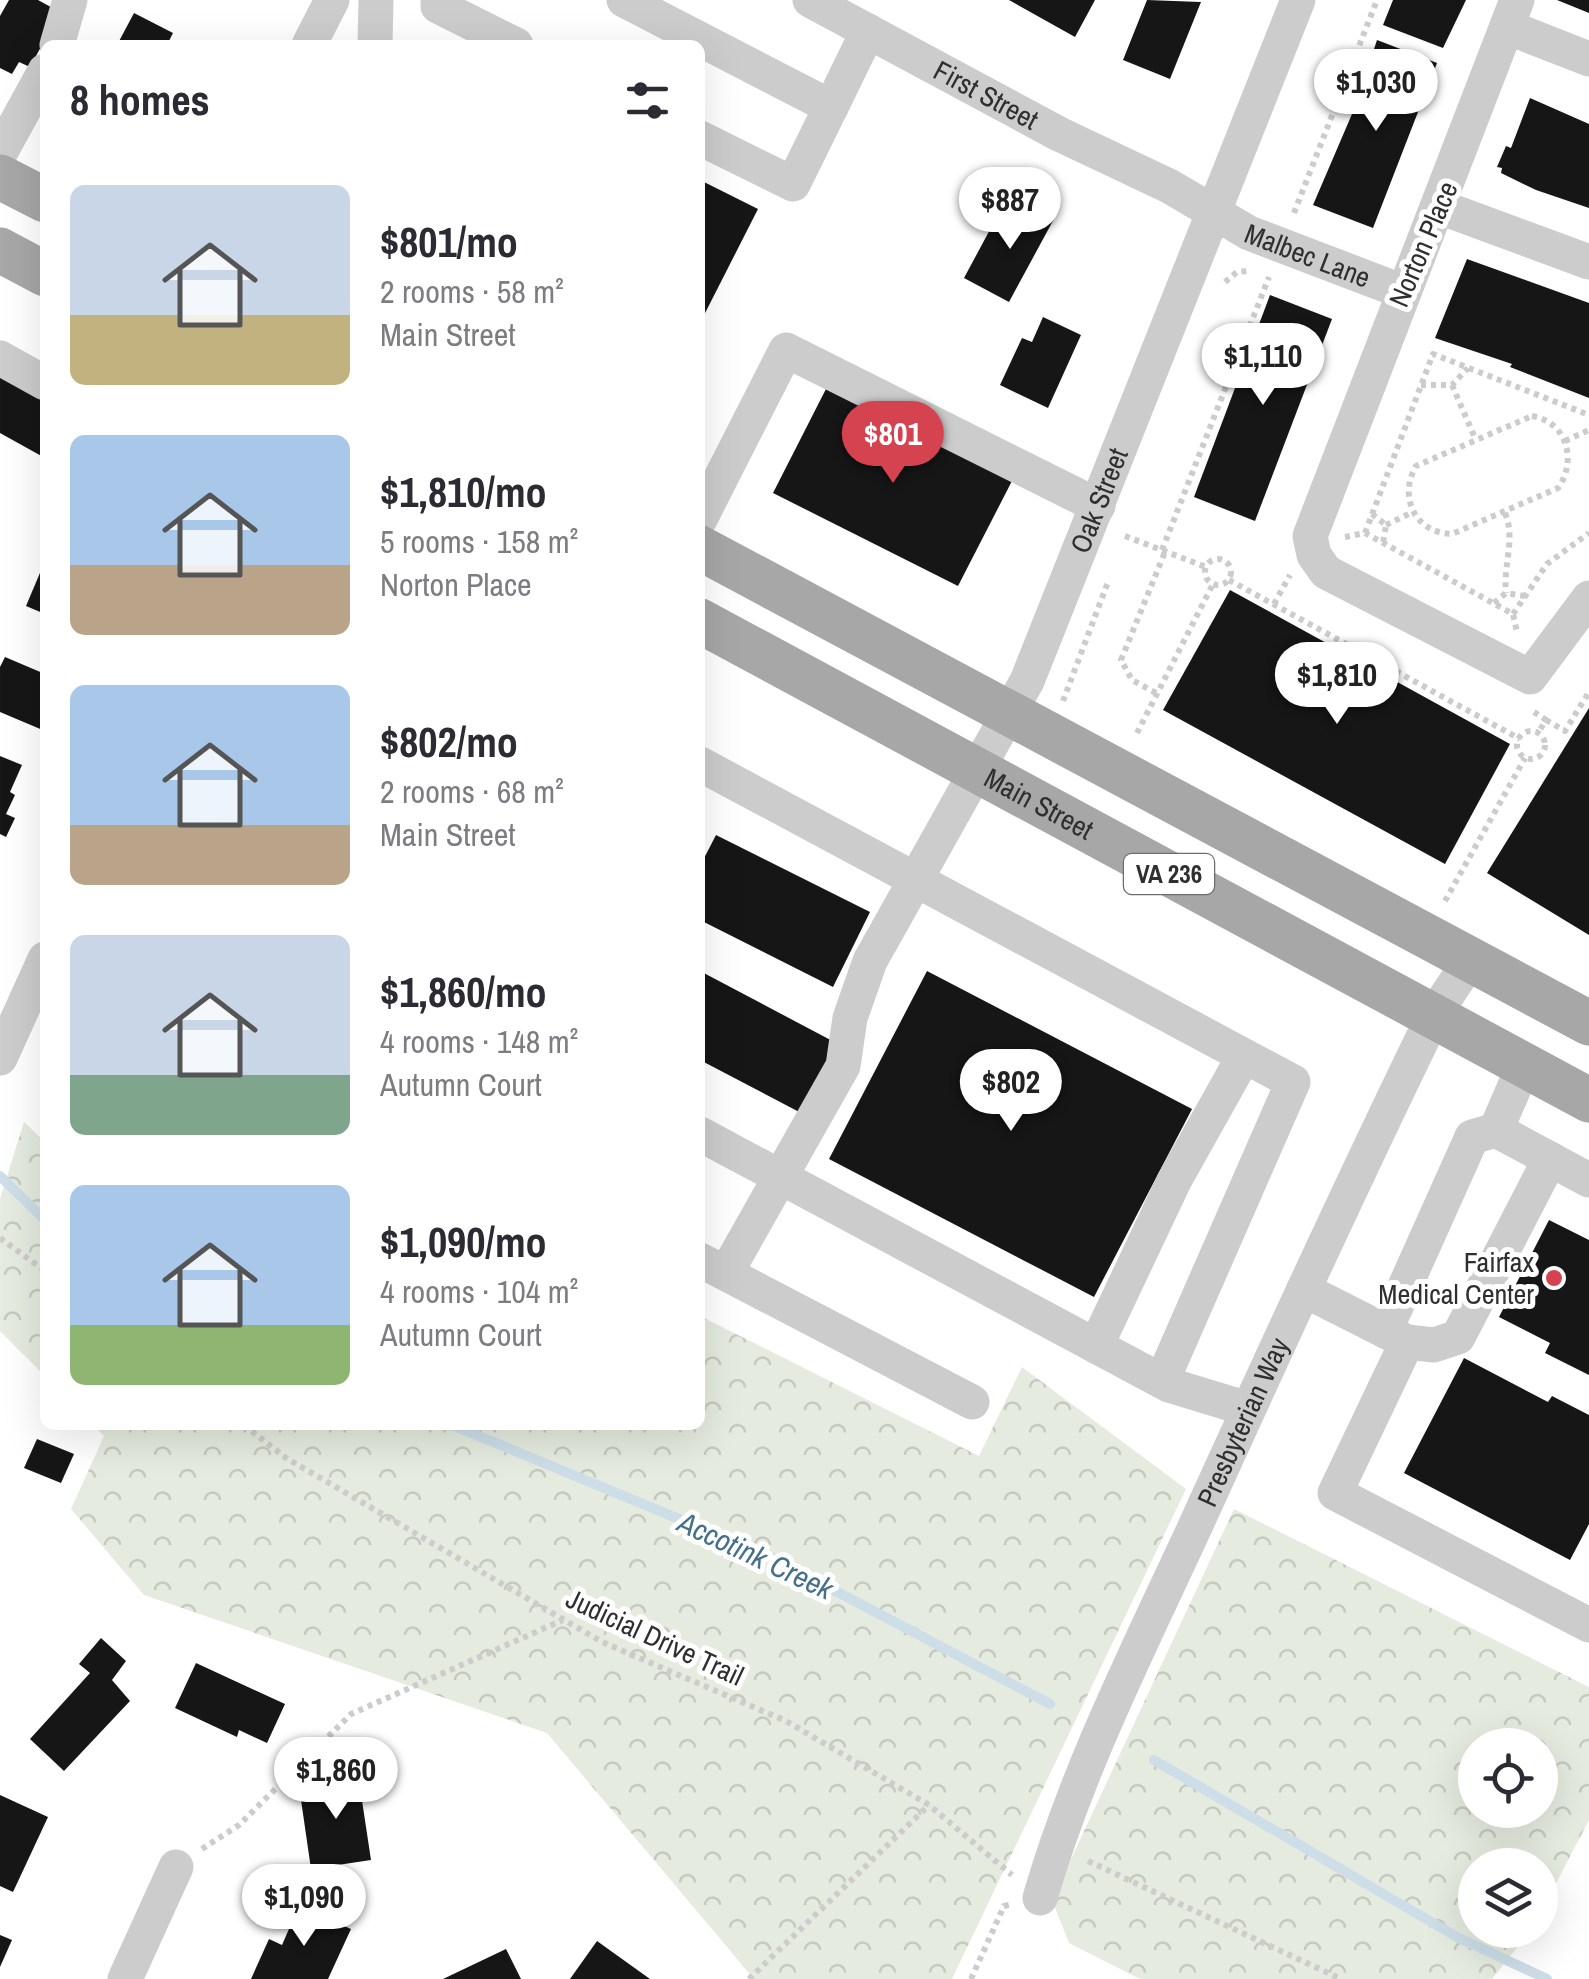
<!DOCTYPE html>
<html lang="en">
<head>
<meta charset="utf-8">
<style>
  :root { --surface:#fff; --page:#f7f7f7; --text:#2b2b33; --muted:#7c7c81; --accent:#d54350 }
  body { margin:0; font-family:"Archivo Narrow",sans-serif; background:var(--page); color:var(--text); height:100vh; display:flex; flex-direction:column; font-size:38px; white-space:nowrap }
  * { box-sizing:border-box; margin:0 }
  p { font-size:32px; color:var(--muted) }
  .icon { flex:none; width:55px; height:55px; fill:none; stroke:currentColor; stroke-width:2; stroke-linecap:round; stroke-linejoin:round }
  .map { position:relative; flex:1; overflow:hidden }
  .panel { position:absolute; left:40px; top:40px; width:665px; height:1390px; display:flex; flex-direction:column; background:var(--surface); border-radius:15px; box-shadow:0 10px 40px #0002 }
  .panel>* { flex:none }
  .controls { position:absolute; left:1458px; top:1728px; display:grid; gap:20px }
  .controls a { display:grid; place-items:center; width:100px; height:100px; border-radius:50%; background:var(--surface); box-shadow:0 10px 40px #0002; font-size:50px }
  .price { position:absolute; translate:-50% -85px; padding:0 22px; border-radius:35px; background:#fff; color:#222; font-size:32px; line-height:65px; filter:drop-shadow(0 2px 5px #0008) }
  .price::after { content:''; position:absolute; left:50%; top:60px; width:30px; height:22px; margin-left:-15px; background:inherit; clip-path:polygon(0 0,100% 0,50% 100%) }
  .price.selected { background:var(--accent); color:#fff }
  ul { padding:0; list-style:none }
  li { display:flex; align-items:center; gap:30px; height:250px; padding:0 30px }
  li span { display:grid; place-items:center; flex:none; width:280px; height:200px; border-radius:15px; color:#555 }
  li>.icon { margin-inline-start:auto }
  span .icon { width:120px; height:120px; fill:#fffc; stroke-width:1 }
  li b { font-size:42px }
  h2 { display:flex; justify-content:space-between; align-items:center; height:120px; padding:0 30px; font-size:42px }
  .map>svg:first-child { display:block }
  .forest { fill:url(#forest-crowns); fill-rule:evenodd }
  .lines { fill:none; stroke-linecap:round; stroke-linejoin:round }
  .stream { stroke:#cddee9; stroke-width:10 }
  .building { fill:#161616 }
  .path { stroke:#ccc; stroke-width:6; stroke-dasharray:5 5; stroke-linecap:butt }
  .minor { stroke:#ccc; stroke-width:35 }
  .major { stroke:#a7a7a7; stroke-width:45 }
  .poi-dot { fill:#d54350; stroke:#fff; stroke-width:4 }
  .labels { text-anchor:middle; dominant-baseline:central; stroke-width:10; stroke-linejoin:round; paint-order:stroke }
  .shield { fill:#fff; stroke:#6d6d6d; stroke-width:2.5 }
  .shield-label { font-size:25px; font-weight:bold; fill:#2f2f2f }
  .street-label { font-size:28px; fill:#2f2f2f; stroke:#fff }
  .poi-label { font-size:28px; fill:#2f2f2f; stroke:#fff; text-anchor:end }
  .water-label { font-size:30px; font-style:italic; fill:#45708a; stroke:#fff }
</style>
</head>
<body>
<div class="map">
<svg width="1589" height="1979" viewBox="0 0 1589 1979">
  <defs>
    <pattern id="forest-crowns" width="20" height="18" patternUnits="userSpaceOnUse" patternTransform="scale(2.5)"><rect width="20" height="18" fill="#e5ebdf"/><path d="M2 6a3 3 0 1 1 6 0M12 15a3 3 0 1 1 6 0" fill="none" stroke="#c5cac0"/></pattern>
  </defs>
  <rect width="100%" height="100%" fill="#fff"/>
  <g class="forest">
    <polygon points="24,1122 45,1142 45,1376 0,1331 0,1199"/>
    <polygon points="700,1316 979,1456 1022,1367 1186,1489 952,1979 754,1979 547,1733 144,1595 71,1509 104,1436 93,1425 700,1425"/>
    <path d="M1234 1509 1589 1687V1820L1540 1914V1865H1475V1930H1531L1492 1979H1140L1069 1943 1052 1900ZM1475 1745H1540V1810H1475Z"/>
  </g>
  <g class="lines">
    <g class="stream">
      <polyline points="0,1176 45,1220"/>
      <polyline points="452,1425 771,1557 1050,1704"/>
      <polyline points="1154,1760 1457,1937 1547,1979"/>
    </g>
  </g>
  <g class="building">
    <polygon points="9,0 38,0 60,12 30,67 19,62 12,74 0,68 0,16"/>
    <polygon points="1009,0 1095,0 1075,37"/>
    <polygon points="1147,0 1201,2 1170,79 1123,60"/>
    <polygon points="1393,0 1466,0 1443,48 1383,25"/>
    <polygon points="1557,0 1589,0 1589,13"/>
    <polygon points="134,13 173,33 167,45 117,45"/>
    <polygon points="1377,40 1437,63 1373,228 1313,205 1355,107"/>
    <polygon points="1530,98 1589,124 1589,208 1536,190 1501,173 1502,168 1497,167 1506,146 1511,148"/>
    <polygon points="700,180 758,209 700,323"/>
    <polygon points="1024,201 1055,217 1009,302 964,278 993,224 1008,231"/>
    <polygon points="1467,259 1589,303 1589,398 1510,367 1512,364 1435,338"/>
    <polygon points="1270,295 1332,319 1255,521 1194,497"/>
    <polygon points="1043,317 1081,335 1048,408 1000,385 1022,338 1032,342"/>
    <polygon points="0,374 45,396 45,458 0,433"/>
    <polygon points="828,385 1013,479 958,586 773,493"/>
    <polygon points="45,561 45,614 26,606"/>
    <polygon points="1230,590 1510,744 1445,864 1163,710"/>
    <polygon points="5,657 45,674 45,731 0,712 0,667"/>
    <polygon points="1589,708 1589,935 1487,873"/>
    <polygon points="0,756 22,765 10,792 15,795 6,814 15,818 6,837 0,834"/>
    <polygon points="716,835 870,912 833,987 700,920 700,866"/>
    <polygon points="700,971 840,1045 803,1114 700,1060"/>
    <polygon points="927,971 1192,1109 1094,1297 829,1159"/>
    <polygon points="1549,1220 1589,1240 1589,1375 1545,1353 1550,1343 1499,1317"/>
    <polygon points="1464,1358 1548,1402 1552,1396 1589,1415 1589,1524 1570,1560 1404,1473"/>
    <polygon points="37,1439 74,1454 61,1483 24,1468"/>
    <polygon points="101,1638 126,1661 112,1680 130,1701 64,1771 30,1739 90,1673 79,1664"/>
    <polygon points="196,1663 285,1704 267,1743 239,1730 237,1737 175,1708"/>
    <polygon points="358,1774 371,1860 311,1869 301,1800 311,1799 308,1781"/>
    <polygon points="0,1795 48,1817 13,1892 0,1886"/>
    <polygon points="299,1906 351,1929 328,1979 251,1979 269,1939 282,1945"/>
    <polygon points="0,1935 12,1940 0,1967"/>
    <polygon points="597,1941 650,1979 570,1979"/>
    <polygon points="506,1949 521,1979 443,1979"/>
  </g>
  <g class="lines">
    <g class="path">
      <polyline points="1294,213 1377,0"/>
      <polyline points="1225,282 1237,272 1248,271"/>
      <polyline points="1421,385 1452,385 1468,368"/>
      <polyline points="1452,385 1475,438"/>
      <path d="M1532 416C1568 422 1577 462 1558 488L1452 534C1415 533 1398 497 1416 466Z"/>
      <polyline points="1565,441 1589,430"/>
      <path d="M1505 513C1516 539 1503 565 1506 593"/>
      <polyline points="1372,514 1386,525 1383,543"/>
      <polyline points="1386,525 1413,512"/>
      <polyline points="1365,533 1433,354 1589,415"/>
      <polyline points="1125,536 1206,567"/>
      <polyline points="1345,537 1365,533 1513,614 1517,632"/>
      <polyline points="1162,550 1269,277"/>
      <circle cx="1218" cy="572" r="13"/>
      <polyline points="1229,580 1520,739"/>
      <polyline points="1494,603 1506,593 1525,596"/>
      <polyline points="1274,604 1290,575"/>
      <polyline points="1513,614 1547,564 1589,533"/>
      <polyline points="1156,693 1132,680 1121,660 1165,552"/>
      <polyline points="1063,701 1108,582"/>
      <polyline points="1534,712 1546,720 1538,733"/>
      <polyline points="1546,720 1565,731 1589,692"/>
      <circle cx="1531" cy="745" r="14"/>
      <polyline points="1137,733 1213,584"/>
      <polyline points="1445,901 1525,758"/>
      <polyline points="0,1238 45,1271"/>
      <polyline points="244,1425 286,1458 602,1642 786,1721 929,1805 1012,1875"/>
      <polyline points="202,1849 239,1825 351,1714 563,1620"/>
      <polyline points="1088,1861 1341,1979"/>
      <polyline points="749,1979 929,1805"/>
      <polyline points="971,1979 1004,1906 1009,1905"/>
    </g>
    <g class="minor">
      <polyline points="438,0 438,6 516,45"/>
      <polyline points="624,0 831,107 793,184 700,138"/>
      <path id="s1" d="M810 0 1059 134 1169 186 1249 233 1401 291"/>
      <polyline points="1517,0 1310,536 1314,555 1326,572 1530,677 1589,598"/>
      <polyline points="1507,27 1589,59"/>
      <polyline points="57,45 70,0"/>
      <polyline points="309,45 332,0"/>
      <polyline points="375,45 376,0"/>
      <polyline points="831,107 868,31"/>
      <polyline points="0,153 45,71"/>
      <polyline points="1440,207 1589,262"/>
      <polyline points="0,358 45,383"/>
      <polyline points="700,519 786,350 1098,506"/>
      <polyline points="700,764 1293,1082 1162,1381"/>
      <polyline points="0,1058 45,959"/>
      <polyline points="1524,1065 1496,1130 1589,1180"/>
      <polyline points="700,1134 1169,1385 1248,1409"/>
      <polyline points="700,1260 972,1402"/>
      <path id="s2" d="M726 1273 843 1066 850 1018 870 961 1027 681 1298 0"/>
      <polyline points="1304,1290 1407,1342 1335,1493 1589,1625"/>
      <polyline points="1385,1331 1472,1137 1496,1130"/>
      <polyline points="1407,1342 1434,1345 1458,1337 1550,1159"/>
      <polyline points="1096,1346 1174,1181 1244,1056"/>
      <path id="s3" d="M1040 1898C1077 1770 1138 1650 1194 1529 1272 1357 1351 1185 1434 1015L1471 959"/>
      <polyline points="125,1979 176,1867"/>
    </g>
    <g class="major">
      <polyline points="0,177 45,200"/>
      <polyline points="0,250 45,274"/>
      <polyline points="700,548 1589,1023"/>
      <path id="s4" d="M700 621 1589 1100"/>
    </g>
  </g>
  <circle class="poi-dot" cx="1554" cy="1278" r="10"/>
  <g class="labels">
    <rect class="shield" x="1124" y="854" width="90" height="40" rx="8"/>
    <g class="shield-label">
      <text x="1169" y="874">VA 236</text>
    </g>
    <g class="street-label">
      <text stroke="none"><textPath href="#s1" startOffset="200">First Street</textPath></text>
      <text transform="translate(1423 244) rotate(-67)">Norton Place</text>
      <text stroke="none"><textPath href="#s1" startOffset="560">Malbec Lane</textPath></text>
      <text stroke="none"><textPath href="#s2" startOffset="862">Oak Street</textPath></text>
      <text stroke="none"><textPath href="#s4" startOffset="385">Main Street</textPath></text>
      <text stroke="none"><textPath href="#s3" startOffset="518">Presbyterian Way</textPath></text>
      <text transform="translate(655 1637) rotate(25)">Judicial Drive Trail</text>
    </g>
    <g class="poi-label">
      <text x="1534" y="1262">Fairfax<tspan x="1534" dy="32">Medical Center</tspan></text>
    </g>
    <g class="water-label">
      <text transform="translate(756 1555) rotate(25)">Accotink Creek</text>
    </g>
  </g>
</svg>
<div class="controls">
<a><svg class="icon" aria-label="locate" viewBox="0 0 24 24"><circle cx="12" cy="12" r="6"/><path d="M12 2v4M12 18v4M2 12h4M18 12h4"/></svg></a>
<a><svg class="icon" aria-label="layers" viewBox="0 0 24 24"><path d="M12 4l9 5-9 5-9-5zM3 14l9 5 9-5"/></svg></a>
</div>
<b class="price" style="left:1376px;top:134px">$1,030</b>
<b class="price" style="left:1010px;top:252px">$887</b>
<b class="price" style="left:1263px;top:408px">$1,110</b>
<b class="price selected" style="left:893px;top:486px">$801</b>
<b class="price" style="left:1337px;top:727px">$1,810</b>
<b class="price" style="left:1011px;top:1134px">$802</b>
<b class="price" style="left:336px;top:1822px">$1,860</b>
<b class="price" style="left:304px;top:1949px">$1,090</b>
<section class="panel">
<h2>8 homes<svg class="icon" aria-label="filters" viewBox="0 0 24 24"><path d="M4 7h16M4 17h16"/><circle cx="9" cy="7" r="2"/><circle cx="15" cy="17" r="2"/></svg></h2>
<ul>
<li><span style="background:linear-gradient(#c9d6e8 65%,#c2b280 0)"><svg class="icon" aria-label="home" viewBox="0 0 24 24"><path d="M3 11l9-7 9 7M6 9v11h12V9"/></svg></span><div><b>$801/mo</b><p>2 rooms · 58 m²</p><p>Main Street</p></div></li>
<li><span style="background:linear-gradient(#a9c7e8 65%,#b9a48a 0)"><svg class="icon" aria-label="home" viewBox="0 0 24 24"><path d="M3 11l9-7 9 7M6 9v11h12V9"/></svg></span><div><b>$1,810/mo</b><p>5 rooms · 158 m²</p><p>Norton Place</p></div></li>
<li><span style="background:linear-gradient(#a9c7e8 70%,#b9a48a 0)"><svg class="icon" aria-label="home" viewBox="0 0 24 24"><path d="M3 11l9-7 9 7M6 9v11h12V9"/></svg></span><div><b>$802/mo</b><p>2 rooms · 68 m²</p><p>Main Street</p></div></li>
<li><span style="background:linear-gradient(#c9d6e8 70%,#7fa58c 0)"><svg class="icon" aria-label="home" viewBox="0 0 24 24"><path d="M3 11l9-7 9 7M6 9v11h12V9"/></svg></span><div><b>$1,860/mo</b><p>4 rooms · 148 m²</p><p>Autumn Court</p></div></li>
<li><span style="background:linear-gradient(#a9c7e8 70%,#8fb573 0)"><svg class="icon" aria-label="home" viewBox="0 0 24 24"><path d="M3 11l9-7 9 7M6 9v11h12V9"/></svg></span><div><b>$1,090/mo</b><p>4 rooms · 104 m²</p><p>Autumn Court</p></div></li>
</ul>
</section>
</div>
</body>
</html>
